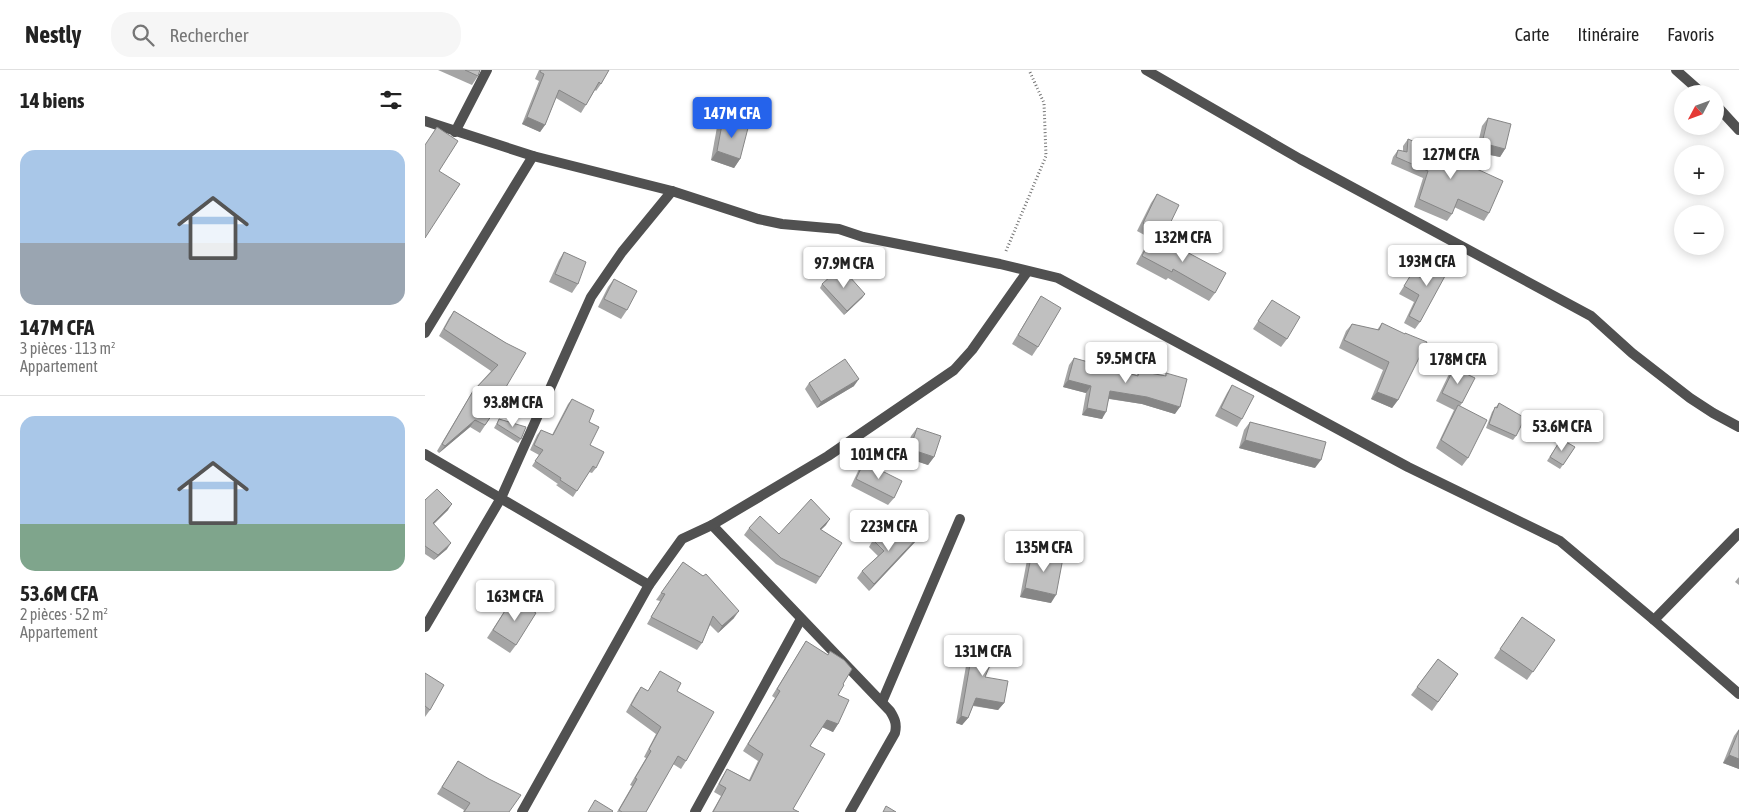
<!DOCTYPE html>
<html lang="fr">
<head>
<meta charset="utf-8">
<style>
  :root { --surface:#fff; --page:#f6f6f6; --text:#222; --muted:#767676; --line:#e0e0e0; --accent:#2563eb }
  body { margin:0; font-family:"Asap Condensed",sans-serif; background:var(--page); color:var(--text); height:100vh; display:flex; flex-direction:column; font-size:19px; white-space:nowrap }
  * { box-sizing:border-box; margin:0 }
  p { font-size:16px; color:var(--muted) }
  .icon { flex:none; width:28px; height:28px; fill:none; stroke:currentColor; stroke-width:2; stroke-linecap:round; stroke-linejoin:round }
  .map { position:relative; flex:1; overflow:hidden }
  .side { display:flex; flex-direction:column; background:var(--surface); width:425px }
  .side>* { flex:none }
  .needle { width:32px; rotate:229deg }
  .tools { position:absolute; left:1249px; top:15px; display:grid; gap:10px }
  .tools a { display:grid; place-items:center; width:50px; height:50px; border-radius:50%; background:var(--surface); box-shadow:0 2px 12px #0003; font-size:25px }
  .price { position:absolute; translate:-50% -42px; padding:0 11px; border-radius:5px; background:#fff; color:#222; font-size:16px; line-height:32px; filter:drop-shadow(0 1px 2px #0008) }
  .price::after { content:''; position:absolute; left:50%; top:30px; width:15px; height:11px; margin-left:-8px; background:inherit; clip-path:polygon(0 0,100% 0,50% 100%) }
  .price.current { background:var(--accent); color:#fff }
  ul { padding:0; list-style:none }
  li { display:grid; align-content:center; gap:10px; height:265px; padding:0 20px }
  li+li { border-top:1px solid var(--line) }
  li span { display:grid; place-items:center; height:155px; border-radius:15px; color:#555 }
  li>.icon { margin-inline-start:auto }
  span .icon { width:90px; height:90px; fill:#fffc; stroke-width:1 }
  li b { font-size:21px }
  h2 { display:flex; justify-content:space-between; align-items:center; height:60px; padding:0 20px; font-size:21px }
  header { display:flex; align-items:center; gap:30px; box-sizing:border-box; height:70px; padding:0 25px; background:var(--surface); border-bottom:1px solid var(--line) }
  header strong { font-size:24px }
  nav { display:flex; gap:28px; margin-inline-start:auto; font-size:18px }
  .search { width:350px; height:45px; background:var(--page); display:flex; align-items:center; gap:12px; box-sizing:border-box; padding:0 18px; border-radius:20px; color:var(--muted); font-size:19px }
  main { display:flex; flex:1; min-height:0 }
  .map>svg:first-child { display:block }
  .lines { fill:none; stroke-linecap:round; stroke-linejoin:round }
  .path { stroke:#737373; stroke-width:3; stroke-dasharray:1 2.5; stroke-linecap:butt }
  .minor { stroke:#515151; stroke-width:10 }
  .wall { fill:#a5a5a5 }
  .shaded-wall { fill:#868686 }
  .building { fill:#c0c0c0; stroke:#868686 }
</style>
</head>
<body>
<header>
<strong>Nestly</strong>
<div class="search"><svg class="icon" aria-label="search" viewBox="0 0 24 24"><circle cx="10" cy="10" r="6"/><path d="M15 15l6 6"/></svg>Rechercher</div>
<nav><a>Carte</a><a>Itinéraire</a><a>Favoris</a></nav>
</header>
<main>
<section class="side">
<h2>14 biens<svg class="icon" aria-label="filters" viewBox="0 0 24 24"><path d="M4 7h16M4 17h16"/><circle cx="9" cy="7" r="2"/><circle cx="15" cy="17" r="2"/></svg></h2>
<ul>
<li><span style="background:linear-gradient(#a9c7e8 60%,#9aa5b1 0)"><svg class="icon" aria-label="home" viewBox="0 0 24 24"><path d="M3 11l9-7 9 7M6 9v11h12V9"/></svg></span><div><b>147M CFA</b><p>3 pièces · 113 m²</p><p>Appartement</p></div></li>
<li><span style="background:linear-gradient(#a9c7e8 70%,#7fa58c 0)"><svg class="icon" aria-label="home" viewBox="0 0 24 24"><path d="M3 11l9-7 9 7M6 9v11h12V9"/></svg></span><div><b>53.6M CFA</b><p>2 pièces · 52 m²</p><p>Appartement</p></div></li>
</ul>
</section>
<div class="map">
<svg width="1314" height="742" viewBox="0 0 1314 742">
  <rect width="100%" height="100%" fill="#fff"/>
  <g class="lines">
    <polyline class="path" points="581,181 621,86 619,33 604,0"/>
    <g class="minor">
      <polyline points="721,0 875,89 1166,246 1207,283 1265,328 1288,343 1314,357"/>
      <polyline points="1251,0 1278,24"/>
      <polyline points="1290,34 1314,60"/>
      <polyline points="0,51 108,86 247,121 333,149 357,154 414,159 438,167 575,194 633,208 983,397 1135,471 1229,550 1314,624"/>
      <polyline points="30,62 62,0"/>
      <polyline points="0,263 108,86"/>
      <polyline points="0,384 224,515"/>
      <path d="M287 455 465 641C470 649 472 654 470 663L425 742"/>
      <polyline points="1229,550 1314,463"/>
      <polyline points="0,557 76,428 166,227 197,182 247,121"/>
      <polyline points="457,632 535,449"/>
      <polyline points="97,742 224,515 257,469 287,455 403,386 529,300 547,280 602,202"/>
      <polyline points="270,742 376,549"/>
    </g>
  </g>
  <g class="wall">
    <polygon points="13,0 55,0 53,6 47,15"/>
    <polygon points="114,0 184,0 176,14 171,21 170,20 156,43 131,28 120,55 115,62 97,54 114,11 110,9"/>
    <polygon points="1063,48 1080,79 1075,87 1051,82 1057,56"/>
    <polygon points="298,49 315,89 309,98 286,90 292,57"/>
    <polygon points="983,69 1017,89 1064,143 1059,151 1029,137 1027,144 1022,151 989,137 998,108 966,94 968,87 973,80 978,81 978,76"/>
    <polygon points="732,124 740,164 737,168 790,223 784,231 743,208 741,210 711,194 725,168 712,161 726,133"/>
    <polygon points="139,182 153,214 147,223 124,212 134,190"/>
    <polygon points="1010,187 995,252 990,259 979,253 989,232 974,224 987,203 999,210 1005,195"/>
    <polygon points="189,209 202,240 196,249 173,237 183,217"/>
    <polygon points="397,214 440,224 437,228 419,245 395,218"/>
    <polygon points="616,226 613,277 607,286 587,274"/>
    <polygon points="847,230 862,269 856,277 828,259"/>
    <polygon points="29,241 81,273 71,334 73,336 55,363 45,357 14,383 12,381 43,329 48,321 66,301 14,266 24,248"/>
    <polygon points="957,253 973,330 967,338 946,329 958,300 914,278 921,261 927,254 952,260"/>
    <polygon points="649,288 712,305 714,301 740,306 741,303 750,344 717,334 684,329 677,349 657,345 661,323 638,317 644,295"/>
    <polygon points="1029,298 1037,333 1035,336 1043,388 1037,396 1011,378 1029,340 1011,331 1023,306"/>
    <polygon points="384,313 429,316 392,338 380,319"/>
    <polygon points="807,315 817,349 812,357 790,346 802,323"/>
    <polygon points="147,329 164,352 165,375 171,398 167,403 164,402 148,427 131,415 133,414 107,396 114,385 105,380 112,365 116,360 127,365 143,334"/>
    <polygon points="1074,333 1091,366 1088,370 1061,358 1067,342"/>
    <polygon points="74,349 96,369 93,373 69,358"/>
    <polygon points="825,352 890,398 814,378 819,360"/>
    <polygon points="492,358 509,387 503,395 479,387 486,366"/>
    <polygon points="1136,369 1150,377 1135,399 1122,391"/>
    <polygon points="439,392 469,428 463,435 426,416 434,399"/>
    <polygon points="0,430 23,440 9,454 22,479 9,490 0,484"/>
    <polygon points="401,455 396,460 417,473 391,514 351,494 319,465 324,458 354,464"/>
    <polygon points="495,465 490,472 444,521 432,508 437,501 453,486 444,477 448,470 472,469"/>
    <polygon points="607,482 626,533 595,527 602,490"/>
    <polygon points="258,492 278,506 309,548 293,563 285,555 277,573 272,580 222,554 235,531 231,530"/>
    <polygon points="1314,507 1314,515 1310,512"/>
    <polygon points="88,528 91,575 85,583 62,568"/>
    <polygon points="1097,547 1130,570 1102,610 1069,588"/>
    <polygon points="550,566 560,607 579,633 573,640 548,636 543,648 537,655 531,653 545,573"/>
    <polygon points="381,571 418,614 413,625 413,654 408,662 397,657 385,676 368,739 374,742 287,742 296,726 289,722 297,707 302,699 324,710 333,691 318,681 350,628 347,626"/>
    <polygon points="1013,589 1033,604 1007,641 986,625"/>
    <polygon points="235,601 252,621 261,691 256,699 248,694 221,742 192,742 207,716 205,715 221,688 219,687 231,664 201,642 211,624 216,617 223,621"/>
    <polygon points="0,603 5,640 0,647"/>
    <polygon points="1314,659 1314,699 1298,693 1309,666"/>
    <polygon points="33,691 84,742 38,742 39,740 12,724"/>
  </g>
  <g class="shaded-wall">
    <polygon points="102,47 120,55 115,62 97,54"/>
    <polygon points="1057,73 1080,79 1075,87 1051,82"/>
    <polygon points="292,81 315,89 309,98 286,90"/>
    <polygon points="440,224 437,228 419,245 422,241"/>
    <polygon points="434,309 429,316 392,338 396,332"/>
    <polygon points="643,310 666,316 661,323 638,317"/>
    <polygon points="685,321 722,327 755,337 750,344 717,334 680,328"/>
    <polygon points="952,322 973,330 967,338 946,329"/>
    <polygon points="662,338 681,342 677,349 657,345"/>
    <polygon points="50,350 45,357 14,383 20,376"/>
    <polygon points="820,370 896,390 890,398 814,378"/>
    <polygon points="485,379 509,387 503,395 479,387"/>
    <polygon points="27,434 23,440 4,458 8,453"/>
    <polygon points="405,449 401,455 390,465 395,459"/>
    <polygon points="495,465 490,472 444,521 449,514"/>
    <polygon points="26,473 22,479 9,490 13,485"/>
    <polygon points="600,518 631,525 626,533 595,527"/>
    <polygon points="314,541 309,548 293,563 297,556"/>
    <polygon points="551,628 579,633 573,640 546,635"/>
    <polygon points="536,646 543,648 537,655 531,653"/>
    <polygon points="402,650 413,654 408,662 397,657"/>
    <polygon points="1304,685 1314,689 1314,699 1298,693"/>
  </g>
  <g class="building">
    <polygon points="40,0 55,0 53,6"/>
    <polygon points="116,0 184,0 176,14 174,12 161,35 134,20 120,55 102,47 119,4 115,2"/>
    <polygon points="1063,48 1086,54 1080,79 1057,73"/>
    <polygon points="298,49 323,58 315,89 292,81"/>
    <polygon points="12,57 33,71 14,101 35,114 0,168 0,75"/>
    <polygon points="983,69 1019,84 1017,89 1041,94 1078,111 1064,143 1033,129 1027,144 994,129 1003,101 971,87 973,80 982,82"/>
    <polygon points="732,124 754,135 740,164 718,153"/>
    <polygon points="728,164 801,203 790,223 748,199 747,202 717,186"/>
    <polygon points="139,182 161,192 153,214 130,204"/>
    <polygon points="1010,187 1026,195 995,252 984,246 994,225 979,216 987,203 1000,210"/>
    <polygon points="416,197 440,224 422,241 397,214"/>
    <polygon points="189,209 212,221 202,240 179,229"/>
    <polygon points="616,226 636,238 613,277 593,265"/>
    <polygon points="847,230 875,247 862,269 833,251"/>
    <polygon points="29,241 81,273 101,283 71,334 73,336 60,355 50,350 20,376 17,374 48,321 73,295 19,259"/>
    <polygon points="957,253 980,264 980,263 1002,272 973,330 952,322 964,292 919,270 927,254 954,260"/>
    <polygon points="649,288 713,306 714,301 741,306 741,303 762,309 755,337 722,327 685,321 681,342 662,338 666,316 643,310"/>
    <polygon points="420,289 434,309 396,332 384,313"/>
    <polygon points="1029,298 1050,308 1037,333 1017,323"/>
    <polygon points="807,315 829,326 817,349 796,338"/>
    <polygon points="147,329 169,340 164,352 174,357 165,375 179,382 171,398 168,396 152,421 135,410 136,408 110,391 118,380 109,375 116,360 128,365"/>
    <polygon points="1074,333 1100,348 1091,366 1064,354 1070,337 1072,338"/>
    <polygon points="1033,335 1062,350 1043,388 1016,370"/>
    <polygon points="74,349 101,357 96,369 72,354"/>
    <polygon points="825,352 901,372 896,390 820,370"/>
    <polygon points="492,358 516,366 509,387 485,379"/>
    <polygon points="1136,369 1150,377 1138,395 1125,387"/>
    <polygon points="439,392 477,411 469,428 431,409"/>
    <polygon points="12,419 27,434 8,453 26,473 13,485 0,476 0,430"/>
    <polygon points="386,429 405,449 395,459 417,473 395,507 356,488 324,458 335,446 354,464"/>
    <polygon points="486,456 495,465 449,514 437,501 459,481 448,470 461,458 472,469"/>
    <polygon points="607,482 638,488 631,525 600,518"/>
    <polygon points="258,492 278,506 281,504 314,541 297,556 288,546 277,573 226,547 240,524 236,523"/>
    <polygon points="88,528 111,543 91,575 68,560"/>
    <polygon points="1097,547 1130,570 1108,602 1075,579"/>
    <polygon points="550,566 554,567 554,566 574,574 560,607 583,611 579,633 551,628 543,648 536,646"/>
    <polygon points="381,571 403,585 405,581 419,590 427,599 418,614 419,615 413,625 424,630 413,654 402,650 385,676 400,684 368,739 374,742 288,742 301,718 294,714 302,699 325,711 338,684 323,674 355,621 352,619"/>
    <polygon points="1013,589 1033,604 1013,632 992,617"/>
    <polygon points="235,601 256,613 252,621 289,642 261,691 253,686 221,742 197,742 194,740 212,709 210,708 226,681 224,679 236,657 206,635 216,617 223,621"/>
    <polygon points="0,603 19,615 5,640 0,636"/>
    <polygon points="1314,660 1314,689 1304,685"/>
    <polygon points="33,691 64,709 96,725 84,742 39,742 45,733 17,717"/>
    <polygon points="170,730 188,741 187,742 163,742"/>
    <polygon points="461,736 471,742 458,742"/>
  </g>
</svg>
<div class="tools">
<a><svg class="needle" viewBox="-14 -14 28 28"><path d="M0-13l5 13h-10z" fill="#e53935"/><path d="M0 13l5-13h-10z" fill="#767676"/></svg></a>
<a>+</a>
<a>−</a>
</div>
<b class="price current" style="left:307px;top:69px">147M CFA</b>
<b class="price" style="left:1026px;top:110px">127M CFA</b>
<b class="price" style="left:758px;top:193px">132M CFA</b>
<b class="price" style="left:1002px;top:217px">193M CFA</b>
<b class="price" style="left:419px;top:219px">97.9M CFA</b>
<b class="price" style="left:701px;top:314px">59.5M CFA</b>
<b class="price" style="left:1033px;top:315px">178M CFA</b>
<b class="price" style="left:88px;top:358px">93.8M CFA</b>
<b class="price" style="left:1137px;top:382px">53.6M CFA</b>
<b class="price" style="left:454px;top:410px">101M CFA</b>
<b class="price" style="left:464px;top:482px">223M CFA</b>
<b class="price" style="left:619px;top:503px">135M CFA</b>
<b class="price" style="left:90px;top:552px">163M CFA</b>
<b class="price" style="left:558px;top:607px">131M CFA</b>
</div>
</main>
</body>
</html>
